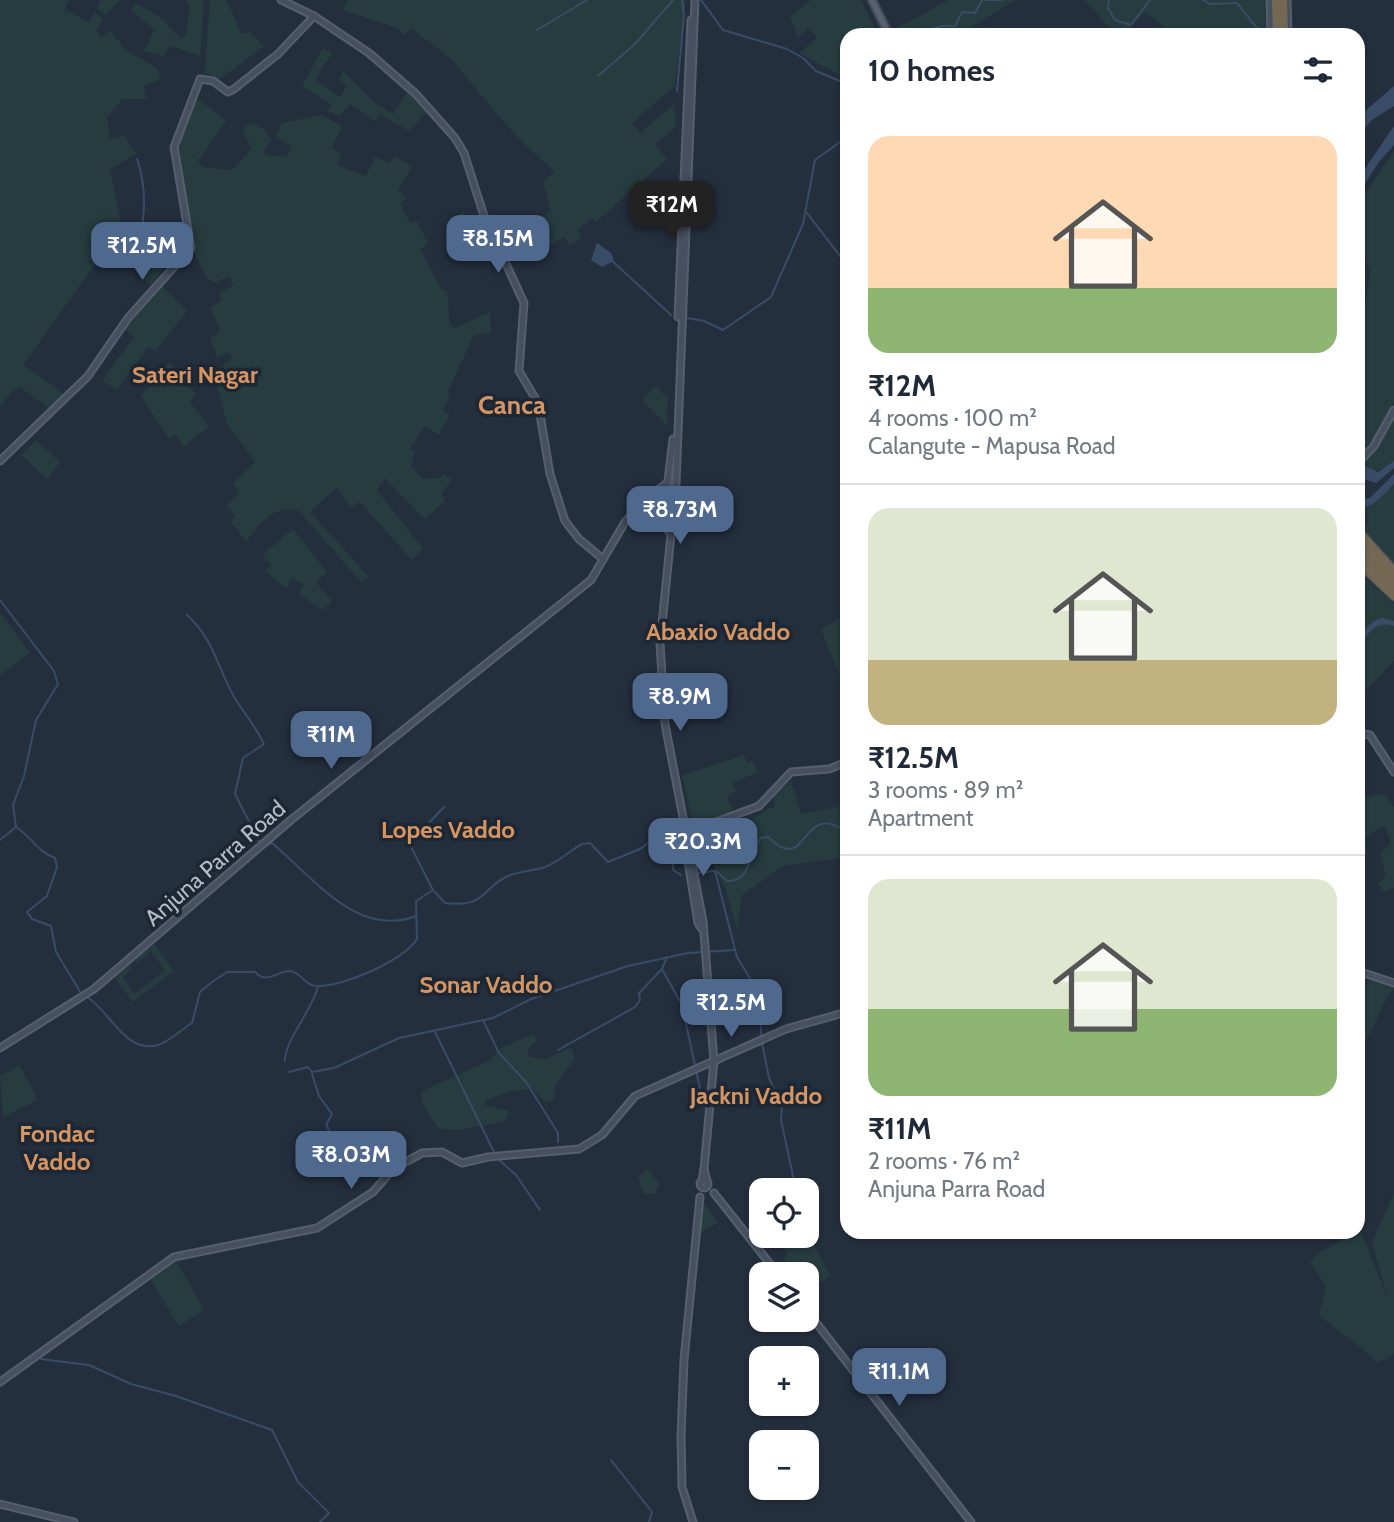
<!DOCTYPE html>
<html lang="en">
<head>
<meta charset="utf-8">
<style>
  :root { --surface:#fff; --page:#f6f6f7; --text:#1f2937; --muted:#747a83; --line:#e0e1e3; --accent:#4f688e }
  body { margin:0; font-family:Cabin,sans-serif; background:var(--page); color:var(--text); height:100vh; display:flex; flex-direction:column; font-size:26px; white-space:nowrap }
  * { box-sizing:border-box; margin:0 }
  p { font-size:23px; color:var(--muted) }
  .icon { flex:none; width:38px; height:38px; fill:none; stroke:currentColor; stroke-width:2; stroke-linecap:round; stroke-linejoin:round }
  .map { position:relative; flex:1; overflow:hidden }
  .side { position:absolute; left:840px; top:28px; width:525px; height:1211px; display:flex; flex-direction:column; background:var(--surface); border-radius:21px; box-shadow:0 2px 5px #0004 }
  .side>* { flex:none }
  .tools { position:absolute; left:749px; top:1178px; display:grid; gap:14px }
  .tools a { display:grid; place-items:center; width:70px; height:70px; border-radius:14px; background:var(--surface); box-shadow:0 2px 5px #0004; font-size:35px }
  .price { position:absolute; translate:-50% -60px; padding:0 16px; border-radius:14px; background:var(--accent); color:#fff; font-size:23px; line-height:46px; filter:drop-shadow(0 2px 4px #0008) }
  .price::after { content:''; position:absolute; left:50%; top:42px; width:21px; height:16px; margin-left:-10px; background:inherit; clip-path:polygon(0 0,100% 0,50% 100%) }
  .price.active { background:#222; color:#fff }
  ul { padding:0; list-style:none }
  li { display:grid; align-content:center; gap:14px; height:371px; padding:0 28px }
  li+li { border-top:2px solid var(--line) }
  li span { display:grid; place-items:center; height:217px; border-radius:21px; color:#555 }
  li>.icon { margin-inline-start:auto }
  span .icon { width:126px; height:126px; fill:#fffc; stroke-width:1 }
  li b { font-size:30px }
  h2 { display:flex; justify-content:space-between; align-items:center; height:84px; padding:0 28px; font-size:30px }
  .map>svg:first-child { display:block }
  .green { fill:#263c3f }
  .water { fill:#394c67 }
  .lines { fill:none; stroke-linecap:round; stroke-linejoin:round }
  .stream { stroke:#394c67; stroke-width:2 }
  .secondary-casing { stroke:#565f6c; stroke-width:9 }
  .primary-casing { stroke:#414a57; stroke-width:10 }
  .highway-casing { stroke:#434c59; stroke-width:11 }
  .secondary { stroke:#465061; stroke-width:5 }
  .primary { stroke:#56606e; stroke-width:6 }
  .highway { stroke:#746855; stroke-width:8 }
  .labels { text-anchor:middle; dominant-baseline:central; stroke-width:7; stroke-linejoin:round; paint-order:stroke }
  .street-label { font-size:23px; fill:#b4bcc9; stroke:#1d2633 }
  .neighbourhood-label { font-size:24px; font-weight:bold; fill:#d59563; stroke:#1d2633 }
  .quarter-label { font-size:26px; font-weight:bold; fill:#d59563; stroke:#1d2633 }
</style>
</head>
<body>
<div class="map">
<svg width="1394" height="1522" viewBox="0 0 1394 1522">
  <rect width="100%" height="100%" fill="#242f3e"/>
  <g class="green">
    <polygon points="0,0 69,0 65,10 89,22 95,12 103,19 96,30 102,37 110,30 125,49 157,68 161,79 144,86 146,99 122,99 107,118 110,139 124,136 137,154 110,169 123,233 158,262 173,252 176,254 150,286 130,262 128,250 117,243 90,271 23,365 66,395 50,409 20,387 11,392 0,408"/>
    <polygon points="100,0 120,0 106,15 97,9"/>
    <polygon points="186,0 204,0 200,56 171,46 163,56 144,51 154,30 131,10 136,3 160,17 181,39 185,37 190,8"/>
    <polygon points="210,0 227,0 241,34 250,32 264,46 220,79 205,73"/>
    <path d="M348 0H686L675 86 632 123 640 133 674 104 676 127 655 145 667 159 596 222 592 218 577 230 581 238 569 245 564 237 545 249 529 224 551 211 543 182 555 171C518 142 488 103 458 67 446 52 426 41 411 28L404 35 397 28 343 10Z"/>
    <polygon points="811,0 861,0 878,35 847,35 847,79 799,53 817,38 808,28 798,37 790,16"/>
    <polygon points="949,0 1016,0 957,35 894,35 892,31"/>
    <polygon points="1084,0 1265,0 1266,35 1174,35 1145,12 1129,28 1113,31"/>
    <polygon points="323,48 332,53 315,80 340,97 347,86 339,80 343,70 375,103 393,114 408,91 427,111 409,131 380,114 375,121 350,104 340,116 328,111 331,104 302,86"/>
    <path d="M200 100 226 121 198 161 203 167 232 170 252 148 242 132 250 122 263 129 271 139 263 152 269 156 286 157 292 146 275 136 282 123 320 115 342 126 332 148 341 153 337 165 366 176 375 157 389 163 395 156 412 166 398 190 406 197 401 205 410 223 418 222 428 244 420 249 441 289 447 291 450 325 455 328 490 312 491 333 474 335 447 393 450 397 442 411 450 415 439 435 425 426 410 449 415 452 411 466 423 479 440 478 444 473 452 480 442 493 445 500 425 520 385 478 377 490 423 549 412 560 360 502 351 507 336 488 310 512 369 577 362 583 299 511C272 504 262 523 246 541L231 522 235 516 227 506 239 493 233 484 255 462 227 424 216 383 223 377 220 369 232 358 229 352 217 357 210 339 220 331 210 307 222 301 219 294 233 285 230 276 215 283 208 279 194 252 179 178 177 146 193 103Z"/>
    <polygon points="1394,151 1394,402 1374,441 1360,455 1358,356 1370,272 1358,233 1358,204"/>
    <polygon points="464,211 482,243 466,251 451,219"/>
    <polygon points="162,286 187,311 155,352 148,347 117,389 102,381 134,336 124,329"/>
    <polygon points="170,362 196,395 190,402 209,427 184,446 176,435 169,439 141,396"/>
    <polygon points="655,386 668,398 667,425 642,400"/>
    <path d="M1394 414V461C1381 471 1375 473 1361 466L1377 445Z"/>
    <polygon points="36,440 60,462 47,480 22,455"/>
    <polygon points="1394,484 1394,567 1360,529 1368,522 1366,508"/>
    <polygon points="293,529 327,572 316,582 332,601 323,610 299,594 303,584 292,578 286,588 265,571 271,565 262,555"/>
    <polygon points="1358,572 1394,604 1394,661 1358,698"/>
    <polygon points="0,613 30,653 0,675"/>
    <polygon points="847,615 847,694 821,629"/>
    <polygon points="744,755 747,763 753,761 758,772 732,783 736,791 727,797 734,814 694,826 682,775"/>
    <polygon points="791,781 801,814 847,805 847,861 840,858 783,866 742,895 737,929 725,887 703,845 729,834 741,858 757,833 753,818 775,806 774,796"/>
    <polygon points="1385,794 1394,807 1394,888 1384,892 1378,884 1386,876 1380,854 1391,842 1384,825 1366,837 1367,855 1358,860 1358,799"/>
    <polygon points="154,944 174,971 133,1002 115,978 130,965 132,968 123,977 134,994 165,970 151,951 137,963 135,959"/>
    <path d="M1371 977 1394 986V989C1377 1008 1377 1031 1358 1049V998Z"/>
    <polygon points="533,1034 537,1040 529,1048 528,1056 544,1060 571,1047 575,1058 556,1085 553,1101 545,1102 532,1089 512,1091 485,1101 485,1105 509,1111 506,1121 460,1130 438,1129 422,1102 422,1091 489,1061 501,1048"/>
    <polygon points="19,1065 38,1100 3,1117 0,1076"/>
    <polygon points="648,1169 659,1183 656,1193 644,1195 638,1177"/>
    <path d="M1394 1193V1354L1378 1363C1360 1345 1339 1332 1319 1315L1326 1287 1310 1262 1319 1253 1360 1230 1388 1298 1372 1243Z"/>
    <polygon points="703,1202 718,1222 699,1234"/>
    <polygon points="808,1235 831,1276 807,1290 807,1274 793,1274 784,1258 787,1255 783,1247"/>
    <polygon points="176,1260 204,1310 179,1326 150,1279"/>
  </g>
  <g class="water">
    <polygon points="1394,86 1394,106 1372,120 1358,136 1358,117"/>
    <polygon points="1394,126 1394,145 1378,163 1358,195 1358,179"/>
    <polygon points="597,243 611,253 614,261 602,267 591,260"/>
    <polygon points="1358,252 1364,266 1358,316"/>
    <polygon points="1394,461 1394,468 1376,483 1364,479 1358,471 1358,463 1378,472"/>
    <path d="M1394 474V484C1384 494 1372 509 1358 508V499L1370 498Z"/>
    <path d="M1382 618 1394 621V626C1374 620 1368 634 1358 649 1358 636 1369 621 1382 618Z"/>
  </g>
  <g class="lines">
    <g class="stream">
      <polyline points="701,0 723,30 787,49 803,58 816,71 847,84"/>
      <polyline points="985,0 1001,0"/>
      <polyline points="1109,0 1108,8 1115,20 1131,25 1150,0"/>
      <polyline points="1203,0 1210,4 1237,3 1257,28 1269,30"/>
      <polyline points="537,30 587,0"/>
      <polyline points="1288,34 1294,35"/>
      <polyline points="913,35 942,26 955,26 962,12 975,13 982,0"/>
      <polyline points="598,76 635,44 673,0"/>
      <polyline points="677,91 684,15 682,0"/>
      <path d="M137 159C148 191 144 217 139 249L155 268"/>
      <polyline points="807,213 847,265"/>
      <polyline points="611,260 671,315"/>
      <polyline points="687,318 704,321 723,330 771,297 803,224 815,160 847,137"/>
      <path d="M0 600 54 671 58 684 36 720 24 776 13 805 16 827C33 838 36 851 55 858L57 867 47 896 27 912 32 919 51 926 56 952 81 993"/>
      <path d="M187 615C213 638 218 668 234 697 245 715 254 723 264 744L243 758 235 794 260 843"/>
      <polyline points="0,840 16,827"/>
      <path d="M265 847 272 843C312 876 357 939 416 916"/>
      <polyline points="715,871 737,957 760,995 761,1037"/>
      <path d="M716 871 727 881C752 882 748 853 761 838L768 837C810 878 799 798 847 832V840"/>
      <polyline points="696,873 714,871"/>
      <polyline points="433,890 407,839 426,826 444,807"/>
      <polyline points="662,969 682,1005 704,1107"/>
      <path d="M87 997C111 1012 125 1054 158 1045 169 1042 182 1029 192 1023L200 992 212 982 227 972H255C267 985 277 971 290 971 301 972 305 986 317 986 341 988 406 959 417 939L416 901 433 890 445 903C487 908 481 888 508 876 520 871 533 871 545 867 557 863 571 850 582 844L590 843 608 862 640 849 660 834 667 836 673 848V870L681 875"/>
      <polyline points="483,1020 499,1053 526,1082 558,1133 558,1142"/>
      <polyline points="435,1032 497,1158 516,1175 540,1210"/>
      <polyline points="762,1043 769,1078 782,1105 781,1120 796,1190"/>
      <polyline points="558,1050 635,1007 640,1000 639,993 662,969 667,957"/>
      <path d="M285 1061C285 1040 311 1012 318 987"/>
      <polyline points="289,1072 308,1067 312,1072 334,1068 399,1038 493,1018 531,999 628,966 688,953 735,950"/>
      <polyline points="312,1074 319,1096 332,1114 326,1125 357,1181"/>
      <polyline points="807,1217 810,1225"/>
      <polyline points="41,1359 89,1365 131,1384 176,1396 272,1430 298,1482 329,1513 320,1522"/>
      <polyline points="611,1460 652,1512 649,1522"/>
    </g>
    <g class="secondary-casing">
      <g id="secondary">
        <polyline points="281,0 314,16 369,53 416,94 455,138 464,153 484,216 524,303 519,371 538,403 550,474 565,521 579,539 603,559"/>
        <polyline points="1270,0 1271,35"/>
        <polyline points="1287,0 1288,35"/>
        <polyline points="678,317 691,20"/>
        <polyline points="0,461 88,376 128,318 191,248 174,147 200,79 213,81 228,92 234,89 278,54 314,16"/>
        <polyline points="1358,463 1374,446 1394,410"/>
        <polyline points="668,481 673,439"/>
        <polyline points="676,483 695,0"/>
        <polyline points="676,485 660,644 665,724 703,921 714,1061 704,1169"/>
        <polyline points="667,486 668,531"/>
        <polyline points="1358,733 1370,735 1394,772"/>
        <polyline points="684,834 759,806 791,772 829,769 847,762"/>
        <polyline points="684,837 698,923 701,928"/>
        <polyline points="1358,971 1394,983"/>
        <polyline points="0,1048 94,989 291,820 591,580 625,522 645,500 667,483"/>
        <circle cx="704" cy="1184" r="4"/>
        <polyline points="702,1181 704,1169 707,1181"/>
        <polyline points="714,1193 778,1274"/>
        <polyline points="807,1311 971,1522"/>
        <polyline points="0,1382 174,1257 317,1228 373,1192 393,1169 422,1153 442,1152 462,1163 488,1157 579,1149 602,1135 635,1096 786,1029 847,1012"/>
        <polyline points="0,1504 74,1522"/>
        <polyline points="693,1522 682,1487 681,1436 684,1360 700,1197"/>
      </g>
    </g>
    <g class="primary-casing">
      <polyline id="primary" points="872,0 889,35"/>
    </g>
    <g class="highway-casing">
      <g id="highway">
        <polyline points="1276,0 1277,35"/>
        <polyline points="1283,0 1284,35"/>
        <polyline points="1358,531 1394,571"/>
        <polyline points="1358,542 1394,579"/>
        <polyline points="1358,554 1394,588"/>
        <polyline points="1358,562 1394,596"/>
      </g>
    </g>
    <use href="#secondary" class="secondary"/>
    <use href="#primary" class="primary"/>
    <use href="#highway" class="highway"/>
  </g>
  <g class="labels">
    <g class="street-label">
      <text transform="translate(215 863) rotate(-41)">Anjuna Parra Road</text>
    </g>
    <g class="neighbourhood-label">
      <text x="195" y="374">Sateri Nagar</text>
      <text x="718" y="631">Abaxio Vaddo</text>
      <text x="448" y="829">Lopes Vaddo</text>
      <text x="486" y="984">Sonar Vaddo</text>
      <text x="756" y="1095">Jackni Vaddo</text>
      <text x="57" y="1133">Fondac<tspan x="57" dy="28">Vaddo</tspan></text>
    </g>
    <g class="quarter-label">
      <text x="512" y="405">Canca</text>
    </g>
  </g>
</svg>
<div class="tools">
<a><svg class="icon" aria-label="locate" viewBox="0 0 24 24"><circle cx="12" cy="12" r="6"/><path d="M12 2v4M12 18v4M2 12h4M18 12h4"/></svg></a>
<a><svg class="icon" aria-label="layers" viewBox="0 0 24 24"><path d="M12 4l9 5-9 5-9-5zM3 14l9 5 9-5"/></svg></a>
<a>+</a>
<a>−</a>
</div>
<b class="price active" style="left:672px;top:241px">₹12M</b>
<b class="price" style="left:498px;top:275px">₹8.15M</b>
<b class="price" style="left:142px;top:282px">₹12.5M</b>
<b class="price" style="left:680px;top:546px">₹8.73M</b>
<b class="price" style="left:680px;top:733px">₹8.9M</b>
<b class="price" style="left:331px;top:771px">₹11M</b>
<b class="price" style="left:703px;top:878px">₹20.3M</b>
<b class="price" style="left:731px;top:1039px">₹12.5M</b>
<b class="price" style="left:351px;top:1191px">₹8.03M</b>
<b class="price" style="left:899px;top:1408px">₹11.1M</b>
<section class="side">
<h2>10 homes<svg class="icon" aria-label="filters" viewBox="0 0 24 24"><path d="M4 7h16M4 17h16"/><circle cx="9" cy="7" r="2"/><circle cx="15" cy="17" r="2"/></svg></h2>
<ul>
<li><span style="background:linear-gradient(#ffd9b3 70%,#8fb573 0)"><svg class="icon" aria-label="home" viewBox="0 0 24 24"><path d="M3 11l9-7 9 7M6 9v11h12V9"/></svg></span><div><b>₹12M</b><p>4 rooms · 100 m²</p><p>Calangute - Mapusa Road</p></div></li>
<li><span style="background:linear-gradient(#dfe7d0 70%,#c2b280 0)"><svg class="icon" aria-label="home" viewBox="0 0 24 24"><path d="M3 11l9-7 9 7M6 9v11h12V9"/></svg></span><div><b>₹12.5M</b><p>3 rooms · 89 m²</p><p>Apartment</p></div></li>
<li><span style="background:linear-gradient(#dfe7d0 60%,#8fb573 0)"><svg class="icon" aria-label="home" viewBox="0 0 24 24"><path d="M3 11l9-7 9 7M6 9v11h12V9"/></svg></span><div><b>₹11M</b><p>2 rooms · 76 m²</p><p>Anjuna Parra Road</p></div></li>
</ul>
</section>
</div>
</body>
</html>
